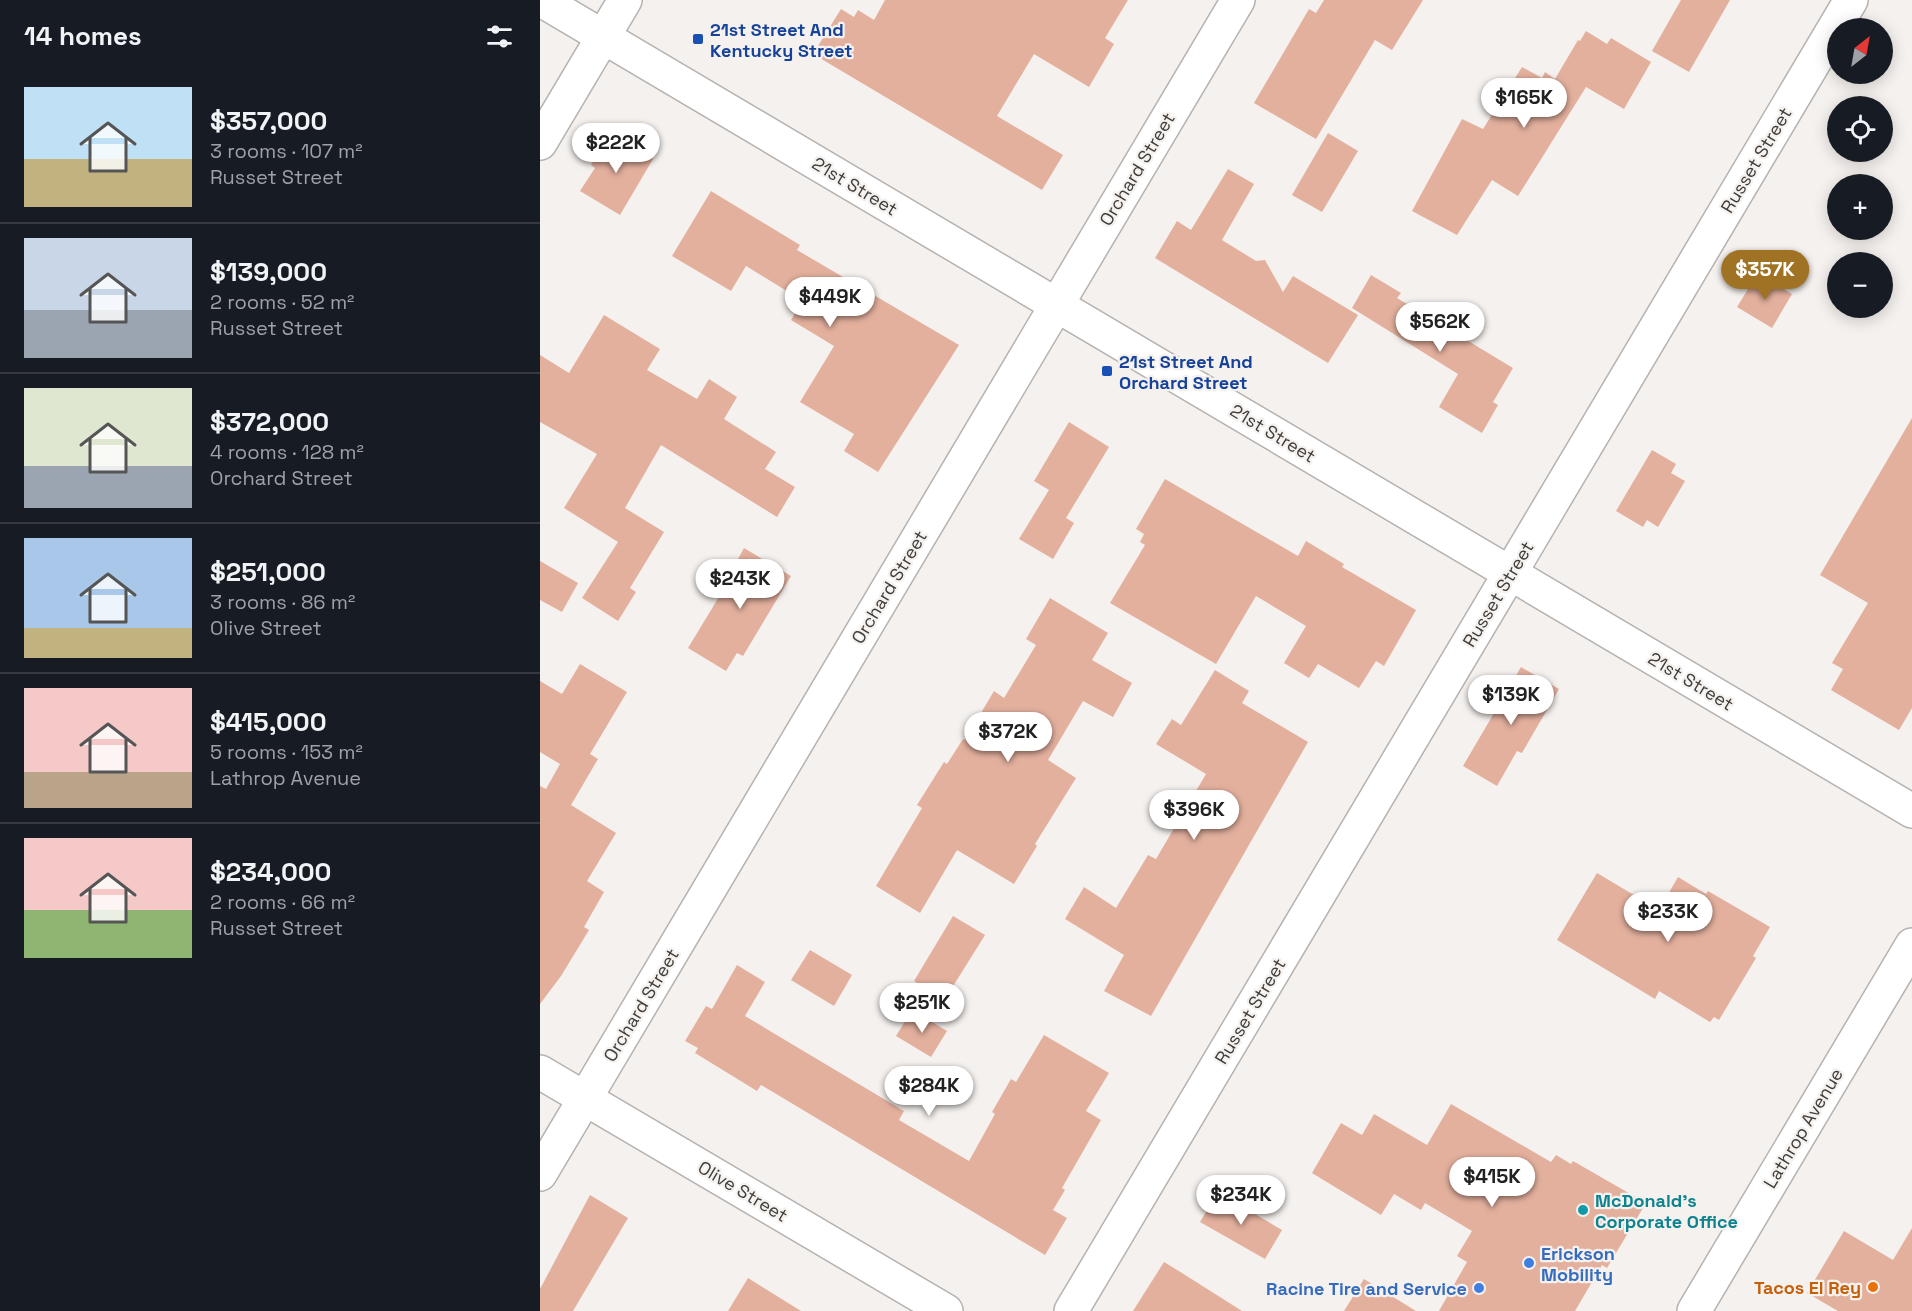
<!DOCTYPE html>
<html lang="en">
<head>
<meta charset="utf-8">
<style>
  :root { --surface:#171b24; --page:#242831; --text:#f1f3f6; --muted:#9ea1a6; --line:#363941; --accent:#a07224 }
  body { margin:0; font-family:"Space Grotesk",sans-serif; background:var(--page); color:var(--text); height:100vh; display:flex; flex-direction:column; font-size:22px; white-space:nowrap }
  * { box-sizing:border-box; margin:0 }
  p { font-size:20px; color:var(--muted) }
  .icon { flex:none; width:33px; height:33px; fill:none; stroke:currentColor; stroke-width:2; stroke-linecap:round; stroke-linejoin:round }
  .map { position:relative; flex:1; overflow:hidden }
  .panel { display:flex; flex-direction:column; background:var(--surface); width:540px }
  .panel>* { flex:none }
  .needle { width:39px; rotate:31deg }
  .controls { position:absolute; left:1287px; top:18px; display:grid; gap:12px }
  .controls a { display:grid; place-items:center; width:66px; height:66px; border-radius:50%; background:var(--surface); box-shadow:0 3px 15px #0003; font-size:30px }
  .price { position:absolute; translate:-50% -51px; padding:0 14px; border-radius:21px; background:#fff; color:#222; font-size:20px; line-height:39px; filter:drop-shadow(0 2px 3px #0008) }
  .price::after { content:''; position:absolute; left:50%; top:36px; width:18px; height:14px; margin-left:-9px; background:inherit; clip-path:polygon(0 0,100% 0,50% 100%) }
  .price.current { background:var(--accent); color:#fff }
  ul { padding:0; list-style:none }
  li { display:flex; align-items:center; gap:18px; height:150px; padding:0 24px }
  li+li { border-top:2px solid var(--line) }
  li span { display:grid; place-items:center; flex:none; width:168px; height:120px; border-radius:0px; color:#555 }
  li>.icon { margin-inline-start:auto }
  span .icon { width:72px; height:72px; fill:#fffc; stroke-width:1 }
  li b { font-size:26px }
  h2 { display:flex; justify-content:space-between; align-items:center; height:72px; padding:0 24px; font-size:26px }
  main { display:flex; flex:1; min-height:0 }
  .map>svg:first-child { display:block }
  .building { fill:#e4b09e }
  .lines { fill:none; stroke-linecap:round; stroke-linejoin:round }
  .minor-casing { stroke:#b6b2af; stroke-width:36 }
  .minor { stroke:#fff; stroke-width:33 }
  .transit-dot { fill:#1a4fb4; stroke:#f5f1ee; stroke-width:2 }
  .culture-dot { fill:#0f9aa8; stroke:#f5f1ee; stroke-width:2 }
  .shop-dot { fill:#3f7fe0; stroke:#f5f1ee; stroke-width:2 }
  .food-dot { fill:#e8710a; stroke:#f5f1ee; stroke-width:2 }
  .labels { text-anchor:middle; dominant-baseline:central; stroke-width:4.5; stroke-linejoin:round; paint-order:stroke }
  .transit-label { font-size:18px; font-weight:bold; fill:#164399; stroke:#f5f1ee; text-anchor:start }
  .street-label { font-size:18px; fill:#3e3d3b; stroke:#f5f1ee }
  .culture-label { font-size:18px; font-weight:bold; fill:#0d838f; stroke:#f5f1ee; text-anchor:start }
  .shop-label { font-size:18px; font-weight:bold; fill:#366cbe; stroke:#f5f1ee; text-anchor:start }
  .food-label { font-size:18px; font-weight:bold; fill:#c56008; stroke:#f5f1ee; text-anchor:end }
</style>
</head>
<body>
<main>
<section class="panel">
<h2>14 homes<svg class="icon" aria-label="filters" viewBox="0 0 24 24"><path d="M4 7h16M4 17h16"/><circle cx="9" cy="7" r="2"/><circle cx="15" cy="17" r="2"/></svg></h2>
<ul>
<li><span style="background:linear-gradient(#bfe0f5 60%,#c2b280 0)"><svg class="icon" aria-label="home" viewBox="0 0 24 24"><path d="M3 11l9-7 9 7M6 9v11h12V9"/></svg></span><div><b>$357,000</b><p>3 rooms · 107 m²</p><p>Russet Street</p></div></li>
<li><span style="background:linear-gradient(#c9d6e8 60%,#9aa5b1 0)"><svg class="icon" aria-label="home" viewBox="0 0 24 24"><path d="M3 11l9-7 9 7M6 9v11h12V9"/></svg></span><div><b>$139,000</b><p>2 rooms · 52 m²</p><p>Russet Street</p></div></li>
<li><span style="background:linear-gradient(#dfe7d0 65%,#9aa5b1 0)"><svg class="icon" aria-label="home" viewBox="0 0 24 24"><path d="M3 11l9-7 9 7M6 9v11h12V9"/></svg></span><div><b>$372,000</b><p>4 rooms · 128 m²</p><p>Orchard Street</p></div></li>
<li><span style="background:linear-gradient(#a9c7e8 75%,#c2b280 0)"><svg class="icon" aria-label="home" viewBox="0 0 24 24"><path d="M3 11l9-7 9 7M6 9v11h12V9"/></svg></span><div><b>$251,000</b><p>3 rooms · 86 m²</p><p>Olive Street</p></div></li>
<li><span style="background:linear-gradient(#f6c9c9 70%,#b9a48a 0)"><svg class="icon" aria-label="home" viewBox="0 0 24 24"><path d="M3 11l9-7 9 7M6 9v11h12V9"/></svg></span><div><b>$415,000</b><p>5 rooms · 153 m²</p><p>Lathrop Avenue</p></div></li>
<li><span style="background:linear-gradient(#f6c9c9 60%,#8fb573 0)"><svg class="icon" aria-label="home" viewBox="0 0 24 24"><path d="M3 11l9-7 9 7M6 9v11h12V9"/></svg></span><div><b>$234,000</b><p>2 rooms · 66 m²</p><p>Russet Street</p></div></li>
</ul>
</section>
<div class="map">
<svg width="1372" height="1311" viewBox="0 0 1372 1311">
  <rect width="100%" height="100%" fill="#f5f1ee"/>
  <g class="building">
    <polygon points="345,0 588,0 565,38 574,44 549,87 494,54 457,116 523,155 502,190 273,54 301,9 314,17 318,10 334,20"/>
    <polygon points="784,0 883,0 852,50 835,40 776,139 714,103 769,9 776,13"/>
    <polygon points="1141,0 1190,0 1149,72 1112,51"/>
    <polygon points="1046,31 1067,44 1071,38 1111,62 1084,109 1046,87 978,196 952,180 917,235 872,211 922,119 943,129 982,67 1002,78 1005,72 1015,79 1038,40 1040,41"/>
    <polygon points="70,133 113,159 80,215 40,191 55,168 51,165"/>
    <polygon points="788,133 818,151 782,212 752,195"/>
    <polygon points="688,169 714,184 682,240 716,261 725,260 743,292 753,276 818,315 788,363 615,258 637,221 651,230"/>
    <polygon points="171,191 260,245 257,250 419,345 338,472 304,451 314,434 260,402 294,346 251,320 263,301 206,266 191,291 132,256"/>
    <polygon points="1218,273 1252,294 1232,328 1197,307"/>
    <polygon points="831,275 861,293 857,298 973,368 953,402 958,405 942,433 899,407 918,374 812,308"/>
    <polygon points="64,315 120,349 107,370 157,399 169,379 197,397 184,419 236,452 225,469 255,487 237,517 121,445 85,508 124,532 90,588 96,592 78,621 42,598 78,542 24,508 57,454 0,422 0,355 29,373"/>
    <polygon points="1372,418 1372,708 1359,730 1291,690 1303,669 1292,663 1328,603 1280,575"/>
    <polygon points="529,422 569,447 526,518 534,523 513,559 479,539 509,490 494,481"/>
    <polygon points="1112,450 1136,464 1131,473 1145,481 1118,527 1107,520 1103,527 1076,511"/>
    <polygon points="625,479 758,556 766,541 804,564 802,567 876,610 844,666 836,661 819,688 778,664 769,678 744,663 766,626 716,596 676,664 570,603 605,545 600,542 604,534 596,529"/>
    <polygon points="204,548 251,576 203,656 197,653 186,671 148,648 188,582 186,581"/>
    <polygon points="0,561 38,583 22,612 0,600"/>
    <polygon points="510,598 568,633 552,660 592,683 573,717 543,701 508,760 536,778 495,844 497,846 474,884 417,850 380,913 336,886 382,808 377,805 404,762 407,764 423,739 425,740 454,691 464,698 496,645 486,639"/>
    <polygon points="40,664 87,692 50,754 58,759 31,805 76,833 47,881 64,892 44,927 49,930 21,976 0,1004 0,786 6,789 20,764 0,752 0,681 22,694"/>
    <polygon points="981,667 1019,689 982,753 977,751 957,786 923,766"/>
    <polygon points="675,670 709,691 702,703 768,742 611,1016 564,991 584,955 525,919 544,887 576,908 608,855 616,859 666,774 616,744 632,719 641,725"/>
    <polygon points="1057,873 1119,910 1138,877 1166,894 1168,891 1230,927 1213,956 1216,958 1179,1020 1174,1017 1170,1022 1119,991 1115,999 1017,940"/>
    <polygon points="413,916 445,935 405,999 374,981"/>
    <polygon points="270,950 312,975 294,1006 251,980"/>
    <polygon points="197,965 225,982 205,1016 364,1111 359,1120 429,1161 455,1114 452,1112 471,1079 476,1082 504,1035 569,1073 546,1111 561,1120 522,1188 525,1190 513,1210 527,1218 505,1255 221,1085 217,1091 155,1053 158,1048 145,1041 166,1006 172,1009"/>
    <polygon points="372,1010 407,1031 391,1057 356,1036"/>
    <polygon points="911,1104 1011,1162 1016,1155 1031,1164 1033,1161 1106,1203 1067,1268 1062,1265 1035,1311 899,1311 927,1262 917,1256 932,1231 885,1203 881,1210 854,1194 841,1215 772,1173 801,1123 822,1135 834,1114 887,1145"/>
    <polygon points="678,1192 742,1230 725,1259 660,1222"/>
    <polygon points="50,1195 88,1218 33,1311 0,1311 0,1289"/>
    <polygon points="1372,1228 1372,1311 1298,1311 1267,1293 1304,1231 1353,1260"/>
    <polygon points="624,1262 642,1273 702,1311 593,1311"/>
    <polygon points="208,1278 261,1311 188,1311"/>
    <polygon points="824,1279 876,1311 804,1311"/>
  </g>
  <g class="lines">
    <g class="minor-casing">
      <g id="minor">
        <polyline points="1,0 1372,811"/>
        <polyline points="0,143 85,0"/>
        <polyline points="0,1072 406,1311"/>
        <polyline points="0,1174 698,0"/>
        <polyline points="531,1311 1311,0"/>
        <polyline points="1154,1311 1372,945"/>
      </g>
    </g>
    <use href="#minor" class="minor"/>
  </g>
  <g class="transit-dot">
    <rect x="152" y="33" width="12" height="12" rx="3"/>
    <rect x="561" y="365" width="12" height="12" rx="3"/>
  </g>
  <circle class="culture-dot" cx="1043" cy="1210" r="6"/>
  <g class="shop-dot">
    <circle cx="989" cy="1263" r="6"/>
    <circle cx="939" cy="1288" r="6"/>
  </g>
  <circle class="food-dot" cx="1333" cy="1287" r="6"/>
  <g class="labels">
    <g class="transit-label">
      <text x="170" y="29">21st Street And<tspan x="170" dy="21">Kentucky Street</tspan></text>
      <text x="579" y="361">21st Street And<tspan x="579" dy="21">Orchard Street</tspan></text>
    </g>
    <g class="street-label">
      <text transform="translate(1216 160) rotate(-59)">Russet Street</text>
      <text transform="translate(597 169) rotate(-59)">Orchard Street</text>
      <text transform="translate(315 186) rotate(31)">21st Street</text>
      <text transform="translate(733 433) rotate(31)">21st Street</text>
      <text transform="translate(349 587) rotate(-59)">Orchard Street</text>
      <text transform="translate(958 594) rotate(-59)">Russet Street</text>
      <text transform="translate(1151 681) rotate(31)">21st Street</text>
      <text transform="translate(101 1005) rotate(-59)">Orchard Street</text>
      <text transform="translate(710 1011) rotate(-59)">Russet Street</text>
      <text transform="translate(1263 1128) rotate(-59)">Lathrop Avenue</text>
      <text transform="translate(203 1191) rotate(31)">Olive Street</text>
    </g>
    <g class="culture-label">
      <text x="1055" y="1200">McDonald's<tspan x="1055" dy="21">Corporate Office</tspan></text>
    </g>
    <g class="shop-label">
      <text x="1001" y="1253">Erickson<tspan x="1001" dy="21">Mobility</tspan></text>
      <text x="927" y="1288" text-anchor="end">Racine Tire and Service</text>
    </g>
    <g class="food-label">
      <text x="1321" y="1287">Tacos El Rey</text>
    </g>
  </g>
</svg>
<div class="controls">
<a><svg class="needle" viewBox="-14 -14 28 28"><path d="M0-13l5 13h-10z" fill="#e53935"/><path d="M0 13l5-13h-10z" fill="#9ea1a6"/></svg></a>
<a><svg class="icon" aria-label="locate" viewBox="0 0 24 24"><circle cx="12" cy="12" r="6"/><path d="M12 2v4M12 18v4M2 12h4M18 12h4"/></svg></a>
<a>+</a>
<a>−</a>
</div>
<b class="price" style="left:984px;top:129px">$165K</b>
<b class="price" style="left:76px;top:174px">$222K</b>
<b class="price current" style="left:1225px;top:301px">$357K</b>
<b class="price" style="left:290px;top:328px">$449K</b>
<b class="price" style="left:900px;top:353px">$562K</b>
<b class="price" style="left:200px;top:610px">$243K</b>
<b class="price" style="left:971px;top:726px">$139K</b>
<b class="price" style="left:468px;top:763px">$372K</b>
<b class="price" style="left:654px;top:841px">$396K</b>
<b class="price" style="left:1128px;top:943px">$233K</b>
<b class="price" style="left:382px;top:1034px">$251K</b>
<b class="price" style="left:389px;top:1117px">$284K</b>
<b class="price" style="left:952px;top:1208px">$415K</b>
<b class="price" style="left:701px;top:1226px">$234K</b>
</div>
</main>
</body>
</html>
